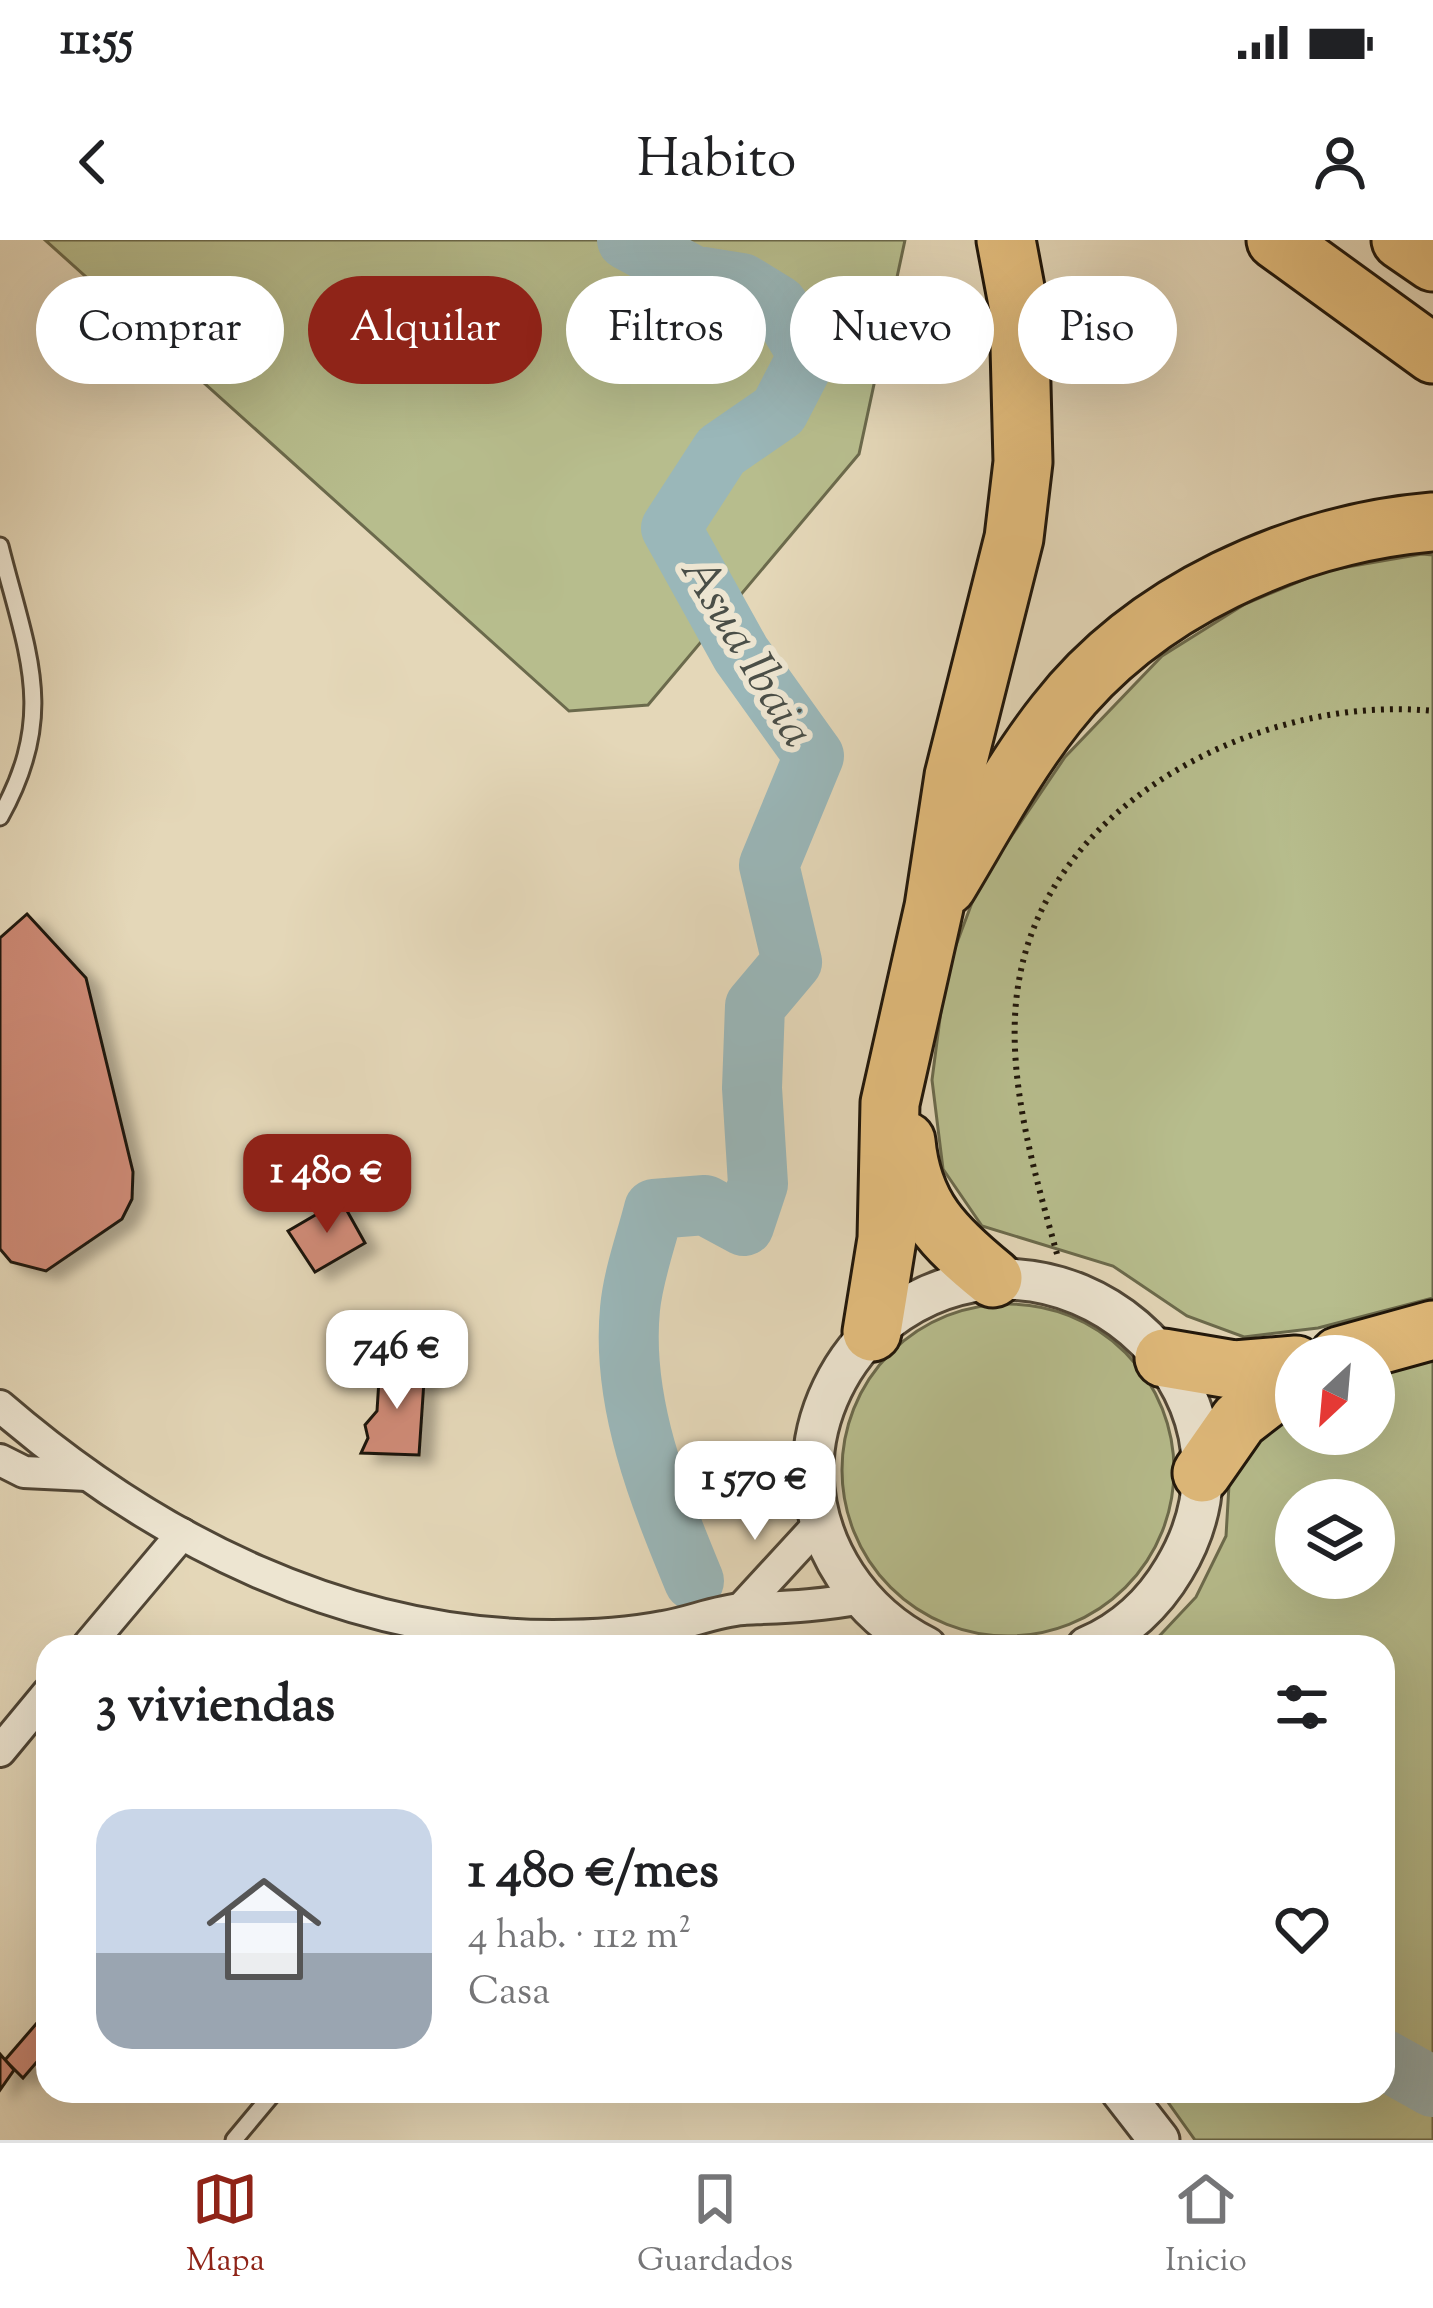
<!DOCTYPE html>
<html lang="es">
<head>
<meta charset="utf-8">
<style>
  :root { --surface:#fff; --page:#f2f2f2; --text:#202124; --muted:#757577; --line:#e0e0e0; --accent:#8f2418 }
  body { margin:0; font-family:"Sorts Mill Goudy",serif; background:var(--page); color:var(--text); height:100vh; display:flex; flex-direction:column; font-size:45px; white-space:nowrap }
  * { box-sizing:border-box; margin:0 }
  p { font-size:39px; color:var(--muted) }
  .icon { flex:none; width:66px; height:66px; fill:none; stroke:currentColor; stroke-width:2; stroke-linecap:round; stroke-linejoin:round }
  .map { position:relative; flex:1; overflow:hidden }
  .panel { position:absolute; left:36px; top:1395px; width:1359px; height:468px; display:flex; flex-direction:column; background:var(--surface); border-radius:36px; box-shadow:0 12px 48px #0002 }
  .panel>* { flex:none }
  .top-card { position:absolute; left:36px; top:36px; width:1362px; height:108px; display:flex; gap:24px }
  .needle { width:78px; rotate:206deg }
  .buttons { position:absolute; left:1275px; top:1095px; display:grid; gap:24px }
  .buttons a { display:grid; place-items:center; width:120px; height:120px; border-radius:50%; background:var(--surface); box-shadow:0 12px 48px #0002; font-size:60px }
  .price { position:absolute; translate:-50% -102px; padding:0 27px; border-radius:24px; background:#fff; color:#222; font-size:39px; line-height:78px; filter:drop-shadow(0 3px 6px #0008) }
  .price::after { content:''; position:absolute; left:50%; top:72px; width:36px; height:27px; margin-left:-18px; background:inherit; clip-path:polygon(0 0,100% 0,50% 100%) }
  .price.current { background:var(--accent); color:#fff }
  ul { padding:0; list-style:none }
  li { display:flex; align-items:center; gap:36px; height:300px; padding:0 60px }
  li span { display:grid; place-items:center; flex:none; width:336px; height:240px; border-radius:36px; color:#555 }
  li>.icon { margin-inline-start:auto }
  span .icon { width:144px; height:144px; fill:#fffc; stroke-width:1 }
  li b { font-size:51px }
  h2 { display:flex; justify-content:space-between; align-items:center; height:144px; padding:0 60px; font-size:51px }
  .pill { padding:0 42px; border-radius:54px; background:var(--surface); box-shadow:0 12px 48px #0002; font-size:42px; line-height:108px }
  .pill.current { background:var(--accent); color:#fff }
  .status { display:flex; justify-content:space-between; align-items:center; height:84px; padding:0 60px; background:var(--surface); direction:ltr }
  .status svg { height:33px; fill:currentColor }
  header { display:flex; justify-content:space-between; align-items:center; height:156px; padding:0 60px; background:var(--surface); font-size:54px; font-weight:600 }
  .tab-bar { display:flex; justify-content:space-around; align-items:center; height:168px; border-top:3px solid var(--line); background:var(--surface); font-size:33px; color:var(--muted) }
  .tab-bar a { display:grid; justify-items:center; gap:6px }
  .tab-bar .current { color:var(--accent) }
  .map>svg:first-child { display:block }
  .green { fill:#b7bd8d; stroke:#6b6a4c; stroke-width:3; fill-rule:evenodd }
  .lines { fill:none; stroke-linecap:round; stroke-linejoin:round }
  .river { stroke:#9ab7b9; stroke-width:60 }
  .building { fill:#ce8a76; stroke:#1f160a; stroke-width:3; filter:url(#shadow) }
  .service-casing { stroke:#504636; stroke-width:21 }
  .minor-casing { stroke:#504636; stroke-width:36 }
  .tertiary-casing { stroke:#504636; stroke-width:45 }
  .motorway-casing { stroke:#1f160a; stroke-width:63 }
  .path { stroke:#1f160a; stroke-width:6; stroke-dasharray:3 6; stroke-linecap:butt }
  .service { stroke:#ede5d1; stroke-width:15 }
  .minor { stroke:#ede5d1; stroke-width:30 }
  .tertiary { stroke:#ede5d1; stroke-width:39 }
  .motorway { stroke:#e2bc7c; stroke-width:57 }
  .labels { text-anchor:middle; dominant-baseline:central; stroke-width:12; stroke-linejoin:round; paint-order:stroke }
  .water-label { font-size:48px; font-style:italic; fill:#4a4e47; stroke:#ede5d1 }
</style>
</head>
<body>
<div class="status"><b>11:55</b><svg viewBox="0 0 49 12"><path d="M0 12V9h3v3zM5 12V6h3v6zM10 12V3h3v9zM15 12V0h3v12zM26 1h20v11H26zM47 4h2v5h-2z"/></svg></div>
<header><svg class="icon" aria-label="back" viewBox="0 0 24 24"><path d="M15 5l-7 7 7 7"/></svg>Habito<svg class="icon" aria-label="person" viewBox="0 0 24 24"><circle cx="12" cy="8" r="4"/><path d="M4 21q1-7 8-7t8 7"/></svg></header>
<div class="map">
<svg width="1433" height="1900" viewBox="0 0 1433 1900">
  <defs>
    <filter id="shadow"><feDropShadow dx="13" dy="8" stdDeviation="6" flood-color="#0004"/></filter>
  </defs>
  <rect width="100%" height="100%" fill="#e4d7b8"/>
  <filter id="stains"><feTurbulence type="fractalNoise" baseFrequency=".00167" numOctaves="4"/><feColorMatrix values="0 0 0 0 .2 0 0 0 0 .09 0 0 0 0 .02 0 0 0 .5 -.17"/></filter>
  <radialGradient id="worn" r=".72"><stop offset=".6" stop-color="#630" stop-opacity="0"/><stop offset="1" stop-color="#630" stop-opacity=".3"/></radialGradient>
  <g class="green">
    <polygon points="45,0 905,0 859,214 648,465 569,471"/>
    <polygon points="1422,314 1433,315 1433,1058 1318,1088 1244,1097 1187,1076 1113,1026 982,986 943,929 932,840 946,732 979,644 1065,517 1162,416 1245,364 1324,331"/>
    <circle cx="1008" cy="1230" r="166"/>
    <path d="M1433 1117V1900H1195L1160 1851H1383V1407H1149L1196 1357 1226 1296 1229 1245 1248 1207 1296 1158V1194H1374V1132ZM1296 1260H1374V1338H1296Z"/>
  </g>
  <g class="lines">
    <g class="river">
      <path d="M627 0 692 35 742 43 778 65 808 115 779 171 721 211 671 288 741 414 814 516 769 625 792 722 755 766 752 848 758 944 744 986 705 965 654 969C646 1001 633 1036 630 1069 621 1163 659 1256 694 1341"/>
      <polyline points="1383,1819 1433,1847"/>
    </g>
  </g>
  <g class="building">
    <polygon points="27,674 86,738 133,932 132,959 122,979 46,1031 11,1022 0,1009 0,698"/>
    <polygon points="341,960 365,1003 315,1032 288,991"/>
    <polygon points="380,1124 425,1126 419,1215 361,1213 368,1198 365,1185 377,1171"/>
    <polygon points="43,1776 48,1779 48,1809 23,1838 5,1820"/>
    <polygon points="0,1814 14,1830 0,1850"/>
  </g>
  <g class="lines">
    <g class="service-casing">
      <g id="service">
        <path d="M0 306C27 414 58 473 0 577"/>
        <polyline points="234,1900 275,1851"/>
      </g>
    </g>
    <g class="minor-casing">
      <g id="minor">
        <path d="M0 1166C155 1300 345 1396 553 1396 588 1396 628 1394 663 1387 689 1383 716 1371 743 1369 783 1367 820 1366 861 1358"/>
        <polyline points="0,1220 24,1232 87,1235"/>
        <polyline points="741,1369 820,1283"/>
        <polyline points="87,1407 182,1294"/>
        <polyline points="0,1511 48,1453"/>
      </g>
    </g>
    <g class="tertiary-casing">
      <g id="tertiary">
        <path d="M926 1407C860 1374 815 1308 813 1233 812 1176 841 1116 886 1081 1053 952 1284 1146 1174 1329 1154 1363 1124 1391 1087 1407"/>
        <polyline points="1121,1851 1159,1900"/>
      </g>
    </g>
    <g class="motorway-casing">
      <g id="motorway">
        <polyline points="1276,0 1433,114"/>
        <polyline points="1401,0 1433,22"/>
        <path d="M947 646C982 588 1014 527 1056 474 1144 361 1293 294 1433 282"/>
        <path d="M906 901C912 967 944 998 993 1038"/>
        <polyline points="872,1092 887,999 890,863 934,667 954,536 1014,298 1023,222 1019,69 1006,0"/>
        <polyline points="1339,1116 1433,1090"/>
        <polyline points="1164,1118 1235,1130 1296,1125"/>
        <polyline points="1202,1233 1239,1180 1296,1136"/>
      </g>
    </g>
    <path class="path" d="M1057 1014C1033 927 1002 825 1020 735 1054 557 1267 454 1433 471"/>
    <use href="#service" class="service"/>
    <use href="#minor" class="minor"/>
    <use href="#tertiary" class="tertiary"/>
    <use href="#motorway" class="motorway"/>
  </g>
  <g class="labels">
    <g class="water-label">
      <text transform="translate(745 413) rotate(59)">Asua Ibaia</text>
    </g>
  </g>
  <rect width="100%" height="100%" filter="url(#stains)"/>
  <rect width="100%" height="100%" fill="url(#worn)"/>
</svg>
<div class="buttons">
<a><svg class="needle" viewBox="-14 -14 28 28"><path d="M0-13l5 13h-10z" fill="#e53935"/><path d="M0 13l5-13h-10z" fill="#757577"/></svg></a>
<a><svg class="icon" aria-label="layers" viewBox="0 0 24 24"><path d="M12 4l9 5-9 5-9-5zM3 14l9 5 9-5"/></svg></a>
</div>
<b class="price current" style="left:327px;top:996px">1 480 €</b>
<b class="price" style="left:397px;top:1172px">746 €</b>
<b class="price" style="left:755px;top:1303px">1 570 €</b>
<div class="top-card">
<a class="pill">Comprar</a>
<a class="pill current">Alquilar</a>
<a class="pill">Filtros</a>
<a class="pill">Nuevo</a>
<a class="pill">Piso</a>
</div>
<section class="panel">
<h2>3 viviendas<svg class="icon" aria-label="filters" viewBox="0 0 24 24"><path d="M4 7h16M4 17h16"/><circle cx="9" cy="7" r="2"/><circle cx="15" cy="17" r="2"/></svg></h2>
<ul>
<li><span style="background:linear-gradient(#c9d6e8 60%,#9aa5b1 0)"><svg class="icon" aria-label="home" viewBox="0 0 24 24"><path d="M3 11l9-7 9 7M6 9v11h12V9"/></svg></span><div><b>1 480 €/mes</b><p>4 hab. · 112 m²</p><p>Casa</p></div><svg class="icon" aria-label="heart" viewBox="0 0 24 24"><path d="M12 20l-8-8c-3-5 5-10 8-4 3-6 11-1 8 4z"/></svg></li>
</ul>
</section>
</div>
<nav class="tab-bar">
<a class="current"><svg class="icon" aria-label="map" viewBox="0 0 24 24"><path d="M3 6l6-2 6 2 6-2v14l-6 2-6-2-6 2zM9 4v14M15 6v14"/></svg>Mapa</a>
<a><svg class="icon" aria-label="saved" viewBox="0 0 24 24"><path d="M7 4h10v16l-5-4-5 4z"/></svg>Guardados</a>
<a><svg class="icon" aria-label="home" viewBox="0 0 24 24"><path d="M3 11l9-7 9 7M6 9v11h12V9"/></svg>Inicio</a>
</nav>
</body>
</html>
